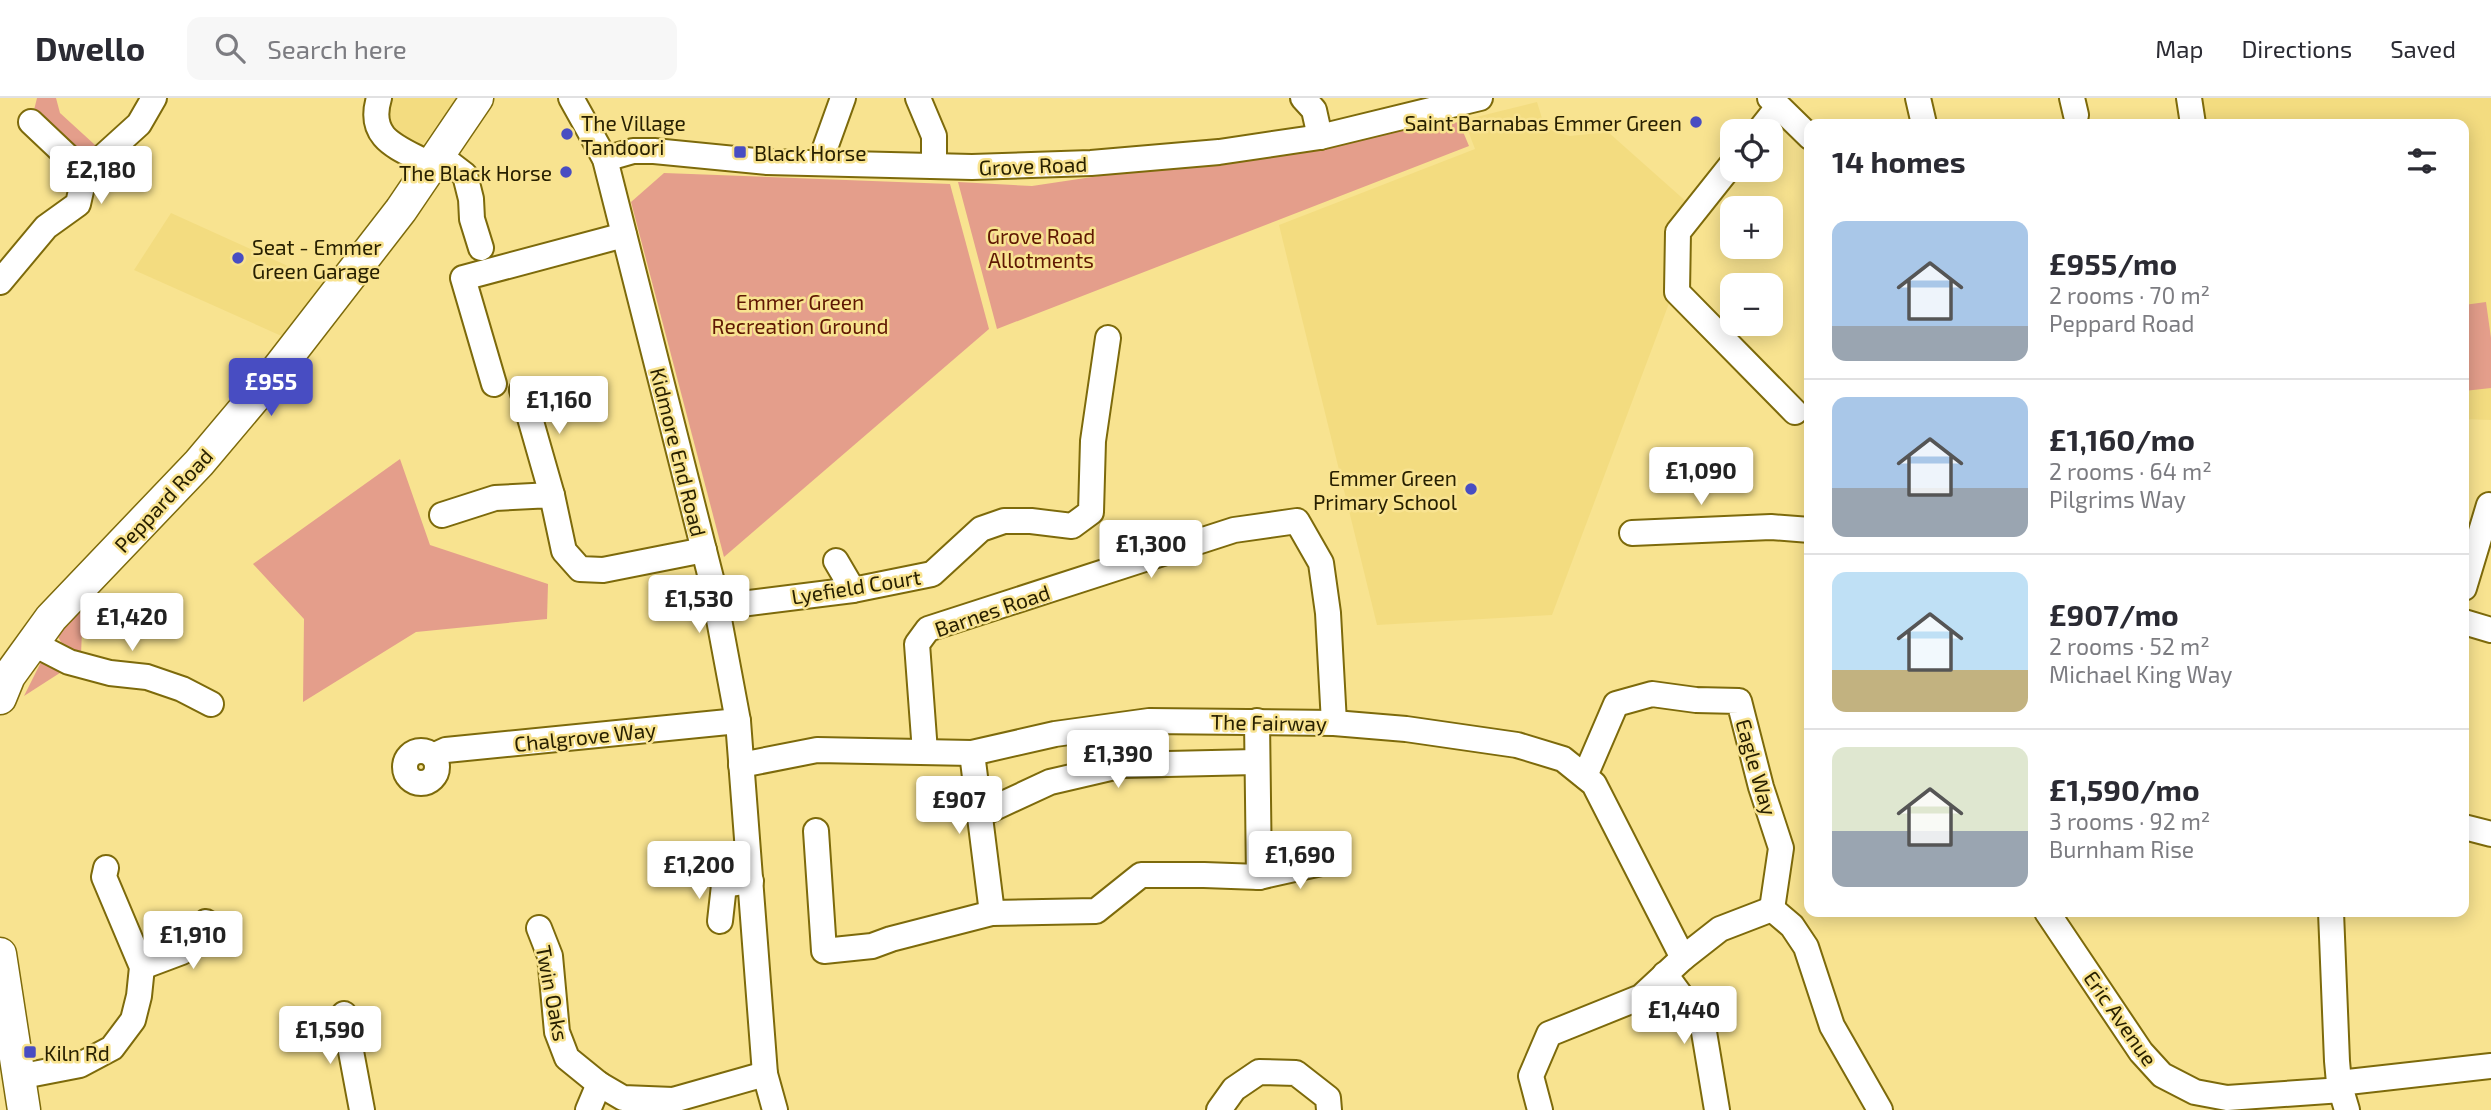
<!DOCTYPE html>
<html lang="en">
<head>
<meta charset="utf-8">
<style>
  :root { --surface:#fff; --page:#f7f7f7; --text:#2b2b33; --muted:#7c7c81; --line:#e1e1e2; --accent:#484dc2 }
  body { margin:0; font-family:"Exo 2",sans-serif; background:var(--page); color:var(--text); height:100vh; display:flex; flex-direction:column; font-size:26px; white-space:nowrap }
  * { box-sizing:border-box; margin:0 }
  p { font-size:23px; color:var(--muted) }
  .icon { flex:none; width:38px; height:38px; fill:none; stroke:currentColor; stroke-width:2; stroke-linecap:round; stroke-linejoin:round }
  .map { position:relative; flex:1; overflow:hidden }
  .panel { position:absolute; left:1804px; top:21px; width:665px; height:798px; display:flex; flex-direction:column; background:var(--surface); border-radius:14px; box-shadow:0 4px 18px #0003 }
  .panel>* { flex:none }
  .tools { position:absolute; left:1720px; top:21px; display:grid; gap:14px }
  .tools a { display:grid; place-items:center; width:63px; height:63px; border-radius:14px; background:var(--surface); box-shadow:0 4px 18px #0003; font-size:35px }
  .price { position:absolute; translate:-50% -60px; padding:0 16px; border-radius:7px; background:#fff; color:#222; font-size:23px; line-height:46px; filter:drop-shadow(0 2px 4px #0008) }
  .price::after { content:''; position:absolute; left:50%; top:42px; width:21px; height:16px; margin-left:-10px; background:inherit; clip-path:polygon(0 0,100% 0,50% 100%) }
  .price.on { background:var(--accent); color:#fff }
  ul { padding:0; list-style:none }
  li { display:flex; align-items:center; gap:21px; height:175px; padding:0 28px }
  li+li { border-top:2px solid var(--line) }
  li span { display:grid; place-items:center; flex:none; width:196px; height:140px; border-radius:14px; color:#555 }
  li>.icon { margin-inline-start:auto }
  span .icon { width:84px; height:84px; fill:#fffc; stroke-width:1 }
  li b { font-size:30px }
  h2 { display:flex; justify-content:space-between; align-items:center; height:84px; padding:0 28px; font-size:30px }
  header { display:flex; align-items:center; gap:42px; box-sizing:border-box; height:98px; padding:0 35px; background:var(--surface); border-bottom:2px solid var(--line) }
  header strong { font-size:33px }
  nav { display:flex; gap:38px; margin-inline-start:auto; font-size:24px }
  .search { width:490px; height:63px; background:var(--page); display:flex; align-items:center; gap:18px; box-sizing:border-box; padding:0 24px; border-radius:14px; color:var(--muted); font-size:26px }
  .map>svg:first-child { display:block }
  .built { fill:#f3dc80 }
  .green { fill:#e49e8b }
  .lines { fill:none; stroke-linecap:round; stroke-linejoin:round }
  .minor-casing { stroke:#7d6a0b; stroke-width:28 }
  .major-casing { stroke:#7d6a0b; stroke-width:35 }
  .minor { stroke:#fff; stroke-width:24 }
  .major { stroke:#fff; stroke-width:32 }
  .poi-dot { fill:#484dc2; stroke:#f8e390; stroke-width:2.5 }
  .labels { text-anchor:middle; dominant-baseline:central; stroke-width:5; stroke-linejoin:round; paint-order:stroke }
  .poi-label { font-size:21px; fill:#282000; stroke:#f8e390; text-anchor:start }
  .street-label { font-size:21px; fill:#282000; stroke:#f8e390 }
  .park-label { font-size:21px; fill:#5f1703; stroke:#f8e390 }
</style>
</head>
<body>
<header>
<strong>Dwello</strong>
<div class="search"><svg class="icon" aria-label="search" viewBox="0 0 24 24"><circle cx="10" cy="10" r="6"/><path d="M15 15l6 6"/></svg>Search here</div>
<nav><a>Map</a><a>Directions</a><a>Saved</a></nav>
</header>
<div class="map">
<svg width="2491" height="1012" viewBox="0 0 2491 1012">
  <rect width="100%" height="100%" fill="#f8e390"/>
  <g class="built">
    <polygon points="385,0 456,0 420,51 382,28"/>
    <polygon points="2196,0 2491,0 2491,322 2464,321 2464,26 2199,26"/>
    <polygon points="1537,4 1545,30 1570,38 1608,34 1689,106 1674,192 1552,517 1377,527 1279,127 1475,51 1464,22"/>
    <polygon points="171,115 332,188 286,240 134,172"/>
  </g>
  <g class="green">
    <polygon points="37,0 56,0 60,15 106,57 85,75 31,24"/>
    <polygon points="1459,24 1469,48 997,231 958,84 1032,88"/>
    <polygon points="664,75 950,86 989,231 724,459 631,104"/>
    <polygon points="2486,204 2491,240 2491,290 2464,293 2464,207"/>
    <polygon points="400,361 430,447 548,486 547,521 416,534 303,604 304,521 253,466"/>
    <polygon points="83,507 81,557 66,553 57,537"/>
    <polygon points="41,564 66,571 24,598"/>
  </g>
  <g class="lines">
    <g class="minor-casing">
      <g id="minor">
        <path d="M379 0C366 43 401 50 433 68"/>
        <polyline points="571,0 605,61 712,484 738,623 765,976 775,1012"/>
        <polyline points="918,0 934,38 934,68"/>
        <polyline points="1303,0 1314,12 1320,39"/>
        <polyline points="1770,0 1810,39"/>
        <polyline points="1918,0 1924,26"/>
        <polyline points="2072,0 2076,17"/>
        <polyline points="2189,0 2193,26"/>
        <polyline points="1759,33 1778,9"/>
        <polyline points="439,57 465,77 471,101 472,121 481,150"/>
        <polyline points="605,61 633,53 654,53 767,64 972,69 1091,65 1219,54 1320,39 1480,0"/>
        <polyline points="820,64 843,0"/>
        <polyline points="1732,66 1678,134 1677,194 1795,314"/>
        <polyline points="85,75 139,26 154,0"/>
        <polyline points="0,184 46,129 78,106 85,75 31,24"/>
        <polyline points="494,286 463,180 624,137"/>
        <polyline points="522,292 552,397"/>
        <polyline points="442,417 495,400 552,397 564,453 580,471 603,472 704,452"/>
        <polyline points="1632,435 1771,429 1810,432"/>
        <polyline points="836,463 853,492"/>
        <polyline points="2464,490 2489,407"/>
        <polyline points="717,509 853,492 932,476 981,431 1004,423 1031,423 1072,428 1091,414 1093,343 1108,240"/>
        <polyline points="2464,524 2491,532"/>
        <polyline points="32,545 69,564 110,575 147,579 182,591 211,606"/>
        <circle cx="421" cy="669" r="16"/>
        <polyline points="925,654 917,546 928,531 1234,432 1297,423 1321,465 1328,515 1334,625"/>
        <polyline points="972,655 992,815"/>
        <polyline points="433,658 446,652 738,623"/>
        <polyline points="741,667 817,652 972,655 1055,636 1149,623 1334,625 1406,631 1517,647 1563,661 1594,686 1683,860"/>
        <polyline points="1585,678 1616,606 1652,596 1696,602 1739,603 1761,689 1781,750 1772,811"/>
        <polyline points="979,717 1050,684 1123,667 1256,664"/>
        <polyline points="2464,729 2491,736"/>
        <polyline points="816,733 824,853 872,848 891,841 992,815 1096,813 1141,777 1204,777 1259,779 1257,623"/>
        <polyline points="714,765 724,787 751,783"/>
        <polyline points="1259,779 1330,763"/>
        <polyline points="1772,811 1792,828 1806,849 1832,928 1880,1012"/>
        <polyline points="2047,814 2141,954 2162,977 2195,994 2227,1000 2342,992"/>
        <polyline points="2331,814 2337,963 2339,985 2347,1012"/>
        <polyline points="720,823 724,787"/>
        <polyline points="539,830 550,858 557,934 567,960 599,986 623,1000 673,1002 765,976"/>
        <polyline points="142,869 182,854 206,824"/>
        <polyline points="1665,876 1703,928 1717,1012"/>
        <polyline points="344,916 362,1012"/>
        <polyline points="18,979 80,967 112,950 133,922 139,898 142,869 104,779 106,770"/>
        <polyline points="2339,985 2491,968"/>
        <polyline points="588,1012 599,986"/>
        <polyline points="1219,1012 1234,991 1259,974 1296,975 1328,1000 1329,1012"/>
        <polyline points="1540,1012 1531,978 1549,936 1641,899 1683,860 1720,831 1772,811"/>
      </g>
    </g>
    <g class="major-casing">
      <g id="major">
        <polyline points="0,600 9,578 51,520 199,365 274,276 401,112 477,0"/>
        <polyline points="0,856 24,1012"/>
      </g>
    </g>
    <use href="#minor" class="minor"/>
    <use href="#major" class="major"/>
  </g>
  <g class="poi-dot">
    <circle cx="1696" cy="24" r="7"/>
    <circle cx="567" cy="36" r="7"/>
    <rect x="733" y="47" width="14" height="14" rx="3.5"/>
    <circle cx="566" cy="74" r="7"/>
    <circle cx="238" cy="160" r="7"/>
    <circle cx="1471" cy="391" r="7"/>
    <rect x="23" y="947" width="14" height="14" rx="3.5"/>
  </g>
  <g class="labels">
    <g class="poi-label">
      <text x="581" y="24">The Village<tspan x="581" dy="24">Tandoori</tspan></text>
      <text x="1682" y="24" text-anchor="end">Saint Barnabas Emmer Green</text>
      <text x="754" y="54">Black Horse</text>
      <text x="552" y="74" text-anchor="end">The Black Horse</text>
      <text x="252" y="148">Seat - Emmer<tspan x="252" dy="24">Green Garage</tspan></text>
      <text x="1457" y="379" text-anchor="end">Emmer Green<tspan x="1457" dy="24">Primary School</tspan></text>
      <text x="44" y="954">Kiln Rd</text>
    </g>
    <g class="street-label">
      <text transform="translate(1033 67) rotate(-2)">Grove Road</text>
      <text transform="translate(679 354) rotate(76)">Kidmore End Road</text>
      <text transform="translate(163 402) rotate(-47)">Peppard Road</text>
      <text transform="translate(856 488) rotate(-9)">Lyefield Court</text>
      <text transform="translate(992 512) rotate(-19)">Barnes Road</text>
      <text transform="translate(1269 624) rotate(1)">The Fairway</text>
      <text transform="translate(585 638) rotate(-6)">Chalgrove Way</text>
      <text transform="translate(1757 669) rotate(74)">Eagle Way</text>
      <text transform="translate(553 895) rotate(79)">Twin Oaks</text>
      <text transform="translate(2121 920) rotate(55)">Eric Avenue</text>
    </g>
    <g class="park-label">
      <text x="1041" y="137">Grove Road<tspan x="1041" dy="24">Allotments</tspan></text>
      <text x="800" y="203">Emmer Green<tspan x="800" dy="24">Recreation Ground</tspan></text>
    </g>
  </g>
</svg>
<div class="tools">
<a><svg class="icon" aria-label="locate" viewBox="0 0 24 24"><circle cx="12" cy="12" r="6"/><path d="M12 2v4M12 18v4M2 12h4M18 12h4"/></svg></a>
<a>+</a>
<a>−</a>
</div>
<b class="price" style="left:101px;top:108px">£2,180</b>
<b class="price on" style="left:271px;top:320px">£955</b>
<b class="price" style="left:559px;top:338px">£1,160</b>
<b class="price" style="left:1701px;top:409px">£1,090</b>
<b class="price" style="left:1151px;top:482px">£1,300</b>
<b class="price" style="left:699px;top:537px">£1,530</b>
<b class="price" style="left:132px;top:555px">£1,420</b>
<b class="price" style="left:1118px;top:692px">£1,390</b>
<b class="price" style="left:959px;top:738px">£907</b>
<b class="price" style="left:1300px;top:793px">£1,690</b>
<b class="price" style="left:699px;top:803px">£1,200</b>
<b class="price" style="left:193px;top:873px">£1,910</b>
<b class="price" style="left:1684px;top:948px">£1,440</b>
<b class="price" style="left:330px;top:968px">£1,590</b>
<section class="panel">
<h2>14 homes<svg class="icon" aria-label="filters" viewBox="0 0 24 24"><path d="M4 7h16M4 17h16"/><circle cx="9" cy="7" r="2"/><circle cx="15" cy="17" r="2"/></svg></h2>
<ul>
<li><span style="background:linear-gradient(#a9c7e8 75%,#9aa5b1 0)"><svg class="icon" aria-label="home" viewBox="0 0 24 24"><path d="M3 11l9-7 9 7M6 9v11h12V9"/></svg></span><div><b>£955/mo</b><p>2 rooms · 70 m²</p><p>Peppard Road</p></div></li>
<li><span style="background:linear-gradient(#a9c7e8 65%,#9aa5b1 0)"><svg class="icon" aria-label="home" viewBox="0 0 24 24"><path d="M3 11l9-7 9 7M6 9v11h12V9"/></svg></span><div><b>£1,160/mo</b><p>2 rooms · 64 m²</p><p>Pilgrims Way</p></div></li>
<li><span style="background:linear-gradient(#bfe0f5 70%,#c2b280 0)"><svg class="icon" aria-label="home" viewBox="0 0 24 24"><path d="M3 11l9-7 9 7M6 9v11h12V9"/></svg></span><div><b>£907/mo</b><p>2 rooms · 52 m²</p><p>Michael King Way</p></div></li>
<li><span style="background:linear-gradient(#dfe7d0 60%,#9aa5b1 0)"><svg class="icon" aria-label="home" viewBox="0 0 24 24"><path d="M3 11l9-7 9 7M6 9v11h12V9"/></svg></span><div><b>£1,590/mo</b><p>3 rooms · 92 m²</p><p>Burnham Rise</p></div></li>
</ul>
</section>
</div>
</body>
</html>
